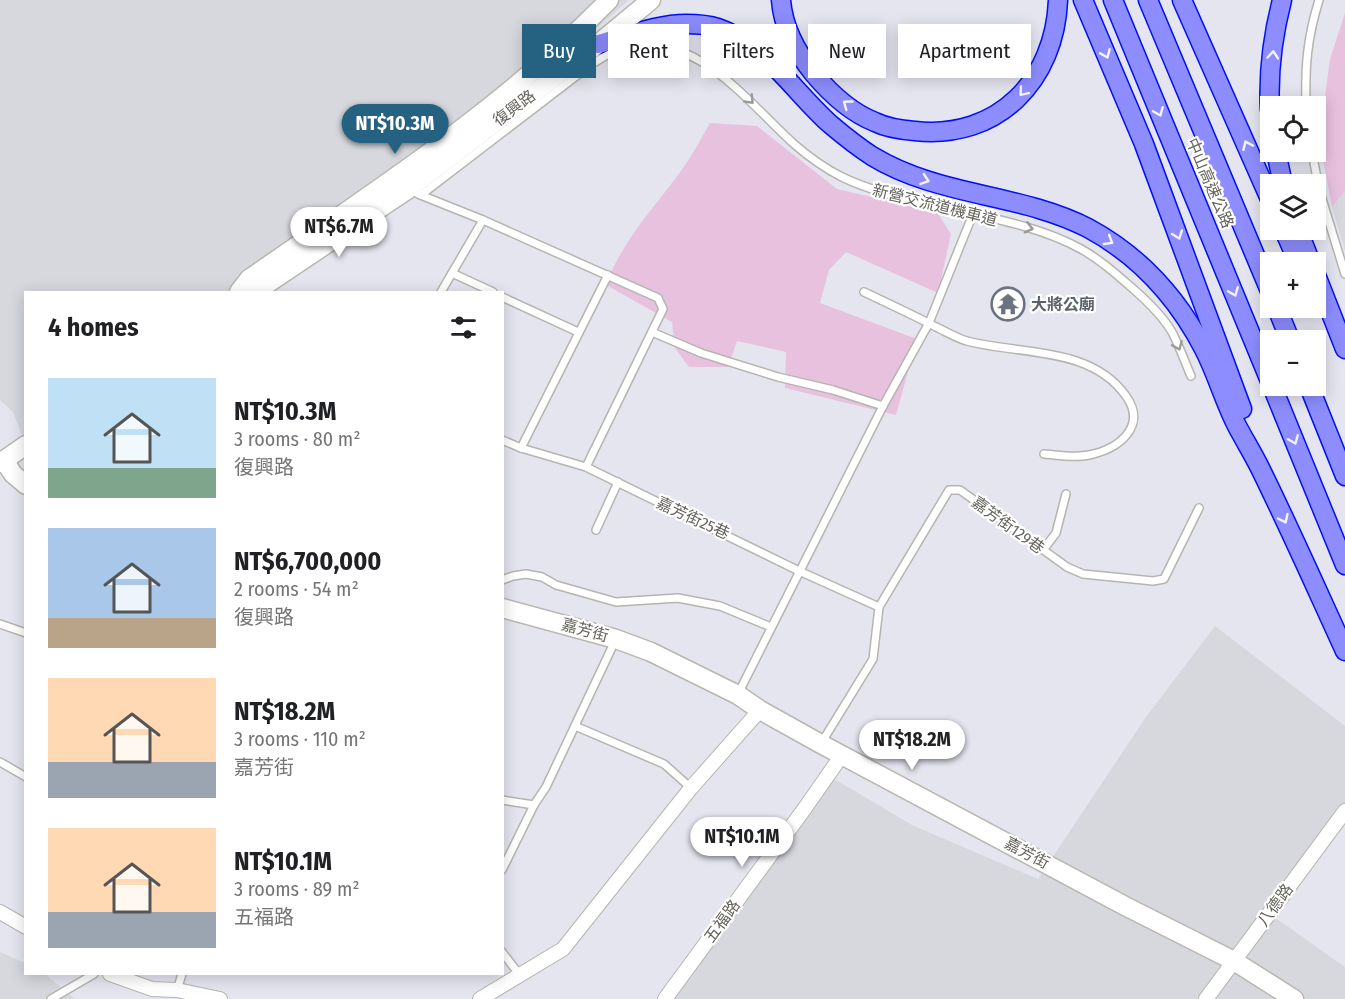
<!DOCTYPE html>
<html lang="en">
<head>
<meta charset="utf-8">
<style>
  :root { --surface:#fff; --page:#f6f6f6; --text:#202124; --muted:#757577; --accent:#256180 }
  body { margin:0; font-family:"Fira Sans Condensed","Noto Sans TC",sans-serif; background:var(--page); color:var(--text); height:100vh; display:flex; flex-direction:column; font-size:22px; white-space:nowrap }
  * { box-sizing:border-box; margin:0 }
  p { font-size:20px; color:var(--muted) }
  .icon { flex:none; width:33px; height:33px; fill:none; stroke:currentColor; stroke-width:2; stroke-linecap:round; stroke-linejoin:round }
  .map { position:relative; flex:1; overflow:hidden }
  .details { position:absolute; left:24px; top:291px; width:480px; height:684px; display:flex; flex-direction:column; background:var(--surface); border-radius:0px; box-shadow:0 3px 15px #0003 }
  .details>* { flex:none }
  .guide { position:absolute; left:522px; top:24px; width:570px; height:54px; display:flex; gap:12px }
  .controls { position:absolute; left:1260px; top:96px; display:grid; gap:12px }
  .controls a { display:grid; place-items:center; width:66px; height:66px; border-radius:0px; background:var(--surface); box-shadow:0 3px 15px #0003; font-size:30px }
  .price { position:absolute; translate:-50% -51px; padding:0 14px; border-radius:21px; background:#fff; color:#222; font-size:20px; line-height:39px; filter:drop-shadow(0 2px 3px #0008) }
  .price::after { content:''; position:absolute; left:50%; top:36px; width:18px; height:14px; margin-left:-9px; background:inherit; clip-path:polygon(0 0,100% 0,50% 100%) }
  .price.current { background:var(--accent); color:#fff }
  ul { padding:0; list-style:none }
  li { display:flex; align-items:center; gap:18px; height:150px; padding:0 24px }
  li span { display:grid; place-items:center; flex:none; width:168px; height:120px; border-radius:0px; color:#555 }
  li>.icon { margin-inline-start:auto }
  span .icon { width:72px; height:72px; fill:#fffc; stroke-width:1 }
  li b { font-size:26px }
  h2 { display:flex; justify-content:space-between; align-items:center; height:72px; padding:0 24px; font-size:26px }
  .pill { padding:0 21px; border-radius:0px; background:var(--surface); box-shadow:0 3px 15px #0003; font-size:21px; line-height:54px }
  .pill.current { background:var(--accent); color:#fff }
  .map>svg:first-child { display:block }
  .industrial { fill:#d7d8de }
  .green { fill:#e8c1de }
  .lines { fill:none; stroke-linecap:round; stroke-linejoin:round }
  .lane-casing { stroke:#b5b5ae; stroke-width:10 }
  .street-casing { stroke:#b5b5ae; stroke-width:16 }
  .secondary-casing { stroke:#b8b7af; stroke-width:21 }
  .highway-casing { stroke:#000ff5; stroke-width:21 }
  .lane { stroke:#fff; stroke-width:7 }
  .street { stroke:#fff; stroke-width:14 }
  .secondary { stroke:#fff; stroke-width:18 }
  .highway { stroke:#8d8dff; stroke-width:18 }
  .oneway { stroke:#f4f4ff }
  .oneway2 { stroke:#9c9a96 }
  .labels { text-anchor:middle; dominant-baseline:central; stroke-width:4.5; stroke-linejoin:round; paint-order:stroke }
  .street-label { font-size:16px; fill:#66645d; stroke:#fff }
  .worship-label { font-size:16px; font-weight:bold; fill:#5b616d; stroke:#fff; text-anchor:start }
</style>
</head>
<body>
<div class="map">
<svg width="1345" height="999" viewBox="0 0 1345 999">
  <rect width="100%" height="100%" fill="#e5e5f0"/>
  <g class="industrial">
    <polygon points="0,0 629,0 517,97 265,286 273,292 26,292 25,444 13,412 0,400"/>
    <polygon points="1345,191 1345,251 1332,207"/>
    <polygon points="1215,626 1345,726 1345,824 1270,914 1345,967 1345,999 663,999 831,777 912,825 1038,879 1146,717"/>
    <polygon points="0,952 25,963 26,974 45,974 75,999 0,999"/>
  </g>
  <g class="green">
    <polygon points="1345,13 1345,191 1332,207 1319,140 1330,59"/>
    <path d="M710 123 757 126 837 189 937 212 951 234 938 293 846 252 829 270 820 303 917 339 896 415 785 388 786 352 737 341 728 367H689L675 348 672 322 606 285C622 240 656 206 683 168 693 154 701 138 710 123Z"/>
  </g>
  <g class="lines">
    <g class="lane-casing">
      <g id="lane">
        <path d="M1306 106C1305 66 1307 39 1319 0"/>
        <polyline points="1312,152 1319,189 1345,274"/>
        <polyline points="418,194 483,220 658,298 663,309 586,467"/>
        <path d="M421 195 592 64C601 59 610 52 620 49 694 27 746 101 794 144 809 157 824 168 842 177 873 192 905 198 938 206 985 217 1037 225 1081 249 1099 259 1115 273 1131 287 1146 300 1164 317 1173 334 1180 348 1185 362 1191 376"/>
        <polyline points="452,273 493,292"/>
        <polyline points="441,292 483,220"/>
        <path d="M864 292C887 303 911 314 934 326 945 331 956 338 967 341 1020 355 1091 346 1126 396 1148 427 1118 449 1089 455 1075 458 1058 455 1044 454"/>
        <polyline points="502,297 578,332"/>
        <polyline points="652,332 701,353 778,377 833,390 883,406"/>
        <polyline points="502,440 521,448 586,467 799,571 879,607"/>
        <polyline points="521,448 608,275"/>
        <polyline points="596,530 618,482"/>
        <polyline points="1043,550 1056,533 1066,494"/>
        <polyline points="502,580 513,576 526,574 542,577 556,585 616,602 678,598 720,606 771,627"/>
        <polyline points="0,624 26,633"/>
        <polyline points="738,694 883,406 929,323 973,214"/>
        <polyline points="575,726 664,764 691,788"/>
        <polyline points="822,742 873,659 879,607 949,490 960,490 1067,567 1083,574 1153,581 1164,579 1199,508"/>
        <polyline points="0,762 26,777"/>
        <polyline points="502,800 534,805"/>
        <polyline points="502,870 534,805 546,787 615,641"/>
        <polyline points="502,952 519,974"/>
        <polyline points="177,990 182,974"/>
        <polyline points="51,999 94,974"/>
      </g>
    </g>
    <g class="street-casing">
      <g id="street">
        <polyline points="0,912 26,927"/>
        <polyline points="110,974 152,989 177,990 220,999"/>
        <polyline points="480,999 563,949 691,788 760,710"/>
        <polyline points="665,999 805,808 842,755"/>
        <polyline points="1206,999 1345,811"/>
      </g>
    </g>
    <g class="secondary-casing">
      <g id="secondary">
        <path d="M239 292 249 279C375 191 502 110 609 0"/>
        <polyline points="255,292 407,190 598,44 651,0"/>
        <polyline points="4,460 13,474 26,485"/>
        <polyline points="0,463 26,445"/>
        <polyline points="502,608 616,639 651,652 738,695 760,710 821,744 1125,906 1234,961 1294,999"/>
      </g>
    </g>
    <g class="highway-casing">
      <g id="highway">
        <path d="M781 0C783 27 797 53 814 74 830 93 852 113 875 122 887 128 902 130 915 131 998 140 1055 80 1058 0"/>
        <polyline points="1083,0 1144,144 1242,409"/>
        <polyline points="1113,0 1270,381"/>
        <polyline points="1148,0 1270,291"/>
        <polyline points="1182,0 1270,199"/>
        <path d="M598 44C626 37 656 24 686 24 695 24 709 25 718 28 765 44 794 92 830 124 843 135 858 147 872 156 939 197 1020 193 1088 228 1140 256 1177 297 1204 349 1217 374 1224 401 1237 426 1245 441 1253 454 1260 468 1290 529 1317 590 1345 651"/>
        <path d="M1270 110C1268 74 1273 35 1282 0"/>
        <polyline points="1276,152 1283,184"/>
        <polyline points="1284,230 1298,262"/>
        <polyline points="1298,230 1309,258"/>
        <polyline points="1316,275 1345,349"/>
        <polyline points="1277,308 1290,340"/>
        <polyline points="1272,386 1345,565"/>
        <polyline points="1309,386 1345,476"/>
      </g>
    </g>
    <use href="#lane" class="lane"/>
    <use href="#street" class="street"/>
    <use href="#secondary" class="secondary"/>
    <use href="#highway" class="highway"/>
  </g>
  <defs><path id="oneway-chevron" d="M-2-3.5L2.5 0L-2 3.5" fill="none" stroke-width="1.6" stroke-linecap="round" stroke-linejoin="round" transform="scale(1.5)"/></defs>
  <g class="oneway">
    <use href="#oneway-chevron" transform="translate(1106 54) rotate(67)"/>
    <use href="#oneway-chevron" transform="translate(1273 55) rotate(-85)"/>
    <use href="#oneway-chevron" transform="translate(1023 92) rotate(131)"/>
    <use href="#oneway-chevron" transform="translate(847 104) rotate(-144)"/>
    <use href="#oneway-chevron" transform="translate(1159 112) rotate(67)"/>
    <use href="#oneway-chevron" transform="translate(1247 145) rotate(-114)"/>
    <use href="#oneway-chevron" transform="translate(925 180) rotate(19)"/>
    <use href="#oneway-chevron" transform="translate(1178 235) rotate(70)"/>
    <use href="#oneway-chevron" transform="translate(1109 241) rotate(31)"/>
    <use href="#oneway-chevron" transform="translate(1234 292) rotate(68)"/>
    <use href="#oneway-chevron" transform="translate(1294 440) rotate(68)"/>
    <use href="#oneway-chevron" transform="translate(1284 519) rotate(65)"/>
  </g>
  <g class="oneway2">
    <use href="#oneway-chevron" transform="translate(750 100) rotate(46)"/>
    <use href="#oneway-chevron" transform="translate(1029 228) rotate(14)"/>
    <use href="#oneway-chevron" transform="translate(1178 346) rotate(67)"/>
  </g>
  <defs>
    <g id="temple-ring" transform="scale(1.725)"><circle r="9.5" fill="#fff" stroke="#6b7280" stroke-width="1.5"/><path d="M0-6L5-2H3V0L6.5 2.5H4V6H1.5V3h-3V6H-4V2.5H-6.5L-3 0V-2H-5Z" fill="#6b7280"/></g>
  </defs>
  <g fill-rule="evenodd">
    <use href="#temple-ring" x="1008" y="304"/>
  </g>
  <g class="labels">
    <g class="street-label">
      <text transform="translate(514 108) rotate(-37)">復興路</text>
      <text transform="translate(1210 183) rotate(67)">中山高速公路</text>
      <text transform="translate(935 205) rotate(14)">新營交流道機車道</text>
      <text transform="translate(693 518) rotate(25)">嘉芳街25巷</text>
      <text transform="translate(1008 525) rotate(36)">嘉芳街129巷</text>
      <text transform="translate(585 630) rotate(15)">嘉芳街</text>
      <text transform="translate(1027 853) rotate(28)">嘉芳街</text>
      <text transform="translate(1275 905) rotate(-54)">八德路</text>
      <text transform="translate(722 921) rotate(-54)">五福路</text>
    </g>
    <g class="worship-label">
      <text x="1031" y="304">大將公廟</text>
    </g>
  </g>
</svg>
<div class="controls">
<a><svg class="icon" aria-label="locate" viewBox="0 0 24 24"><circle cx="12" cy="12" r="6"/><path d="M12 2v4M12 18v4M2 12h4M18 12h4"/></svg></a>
<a><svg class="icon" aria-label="layers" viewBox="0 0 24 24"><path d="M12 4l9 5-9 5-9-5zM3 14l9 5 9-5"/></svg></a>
<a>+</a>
<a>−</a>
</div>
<b class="price current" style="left:395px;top:155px">NT$10.3M</b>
<b class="price" style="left:339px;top:258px">NT$6.7M</b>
<b class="price" style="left:912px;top:771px">NT$18.2M</b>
<b class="price" style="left:742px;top:868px">NT$10.1M</b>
<div class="guide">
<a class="pill current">Buy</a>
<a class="pill">Rent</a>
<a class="pill">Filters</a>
<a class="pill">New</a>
<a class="pill">Apartment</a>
</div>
<section class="details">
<h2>4 homes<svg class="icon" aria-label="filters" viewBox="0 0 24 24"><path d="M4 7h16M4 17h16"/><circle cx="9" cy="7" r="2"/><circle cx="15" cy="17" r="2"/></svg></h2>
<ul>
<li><span style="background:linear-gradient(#bfe0f5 75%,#7fa58c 0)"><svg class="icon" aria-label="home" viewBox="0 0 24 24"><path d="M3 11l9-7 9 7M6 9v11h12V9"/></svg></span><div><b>NT$10.3M</b><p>3 rooms · 80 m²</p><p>復興路</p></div></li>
<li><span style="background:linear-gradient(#a9c7e8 75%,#b9a48a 0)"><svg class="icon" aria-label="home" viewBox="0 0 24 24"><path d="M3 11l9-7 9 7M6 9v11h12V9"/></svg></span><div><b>NT$6,700,000</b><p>2 rooms · 54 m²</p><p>復興路</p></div></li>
<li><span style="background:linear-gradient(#ffd9b3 70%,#9aa5b1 0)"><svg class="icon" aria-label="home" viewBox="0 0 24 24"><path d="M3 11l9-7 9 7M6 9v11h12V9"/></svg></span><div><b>NT$18.2M</b><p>3 rooms · 110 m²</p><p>嘉芳街</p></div></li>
<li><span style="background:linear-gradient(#ffd9b3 70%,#9aa5b1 0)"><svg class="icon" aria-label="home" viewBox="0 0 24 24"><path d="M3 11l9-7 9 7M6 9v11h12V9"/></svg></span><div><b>NT$10.1M</b><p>3 rooms · 89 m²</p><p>五福路</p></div></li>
</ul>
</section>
</div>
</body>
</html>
